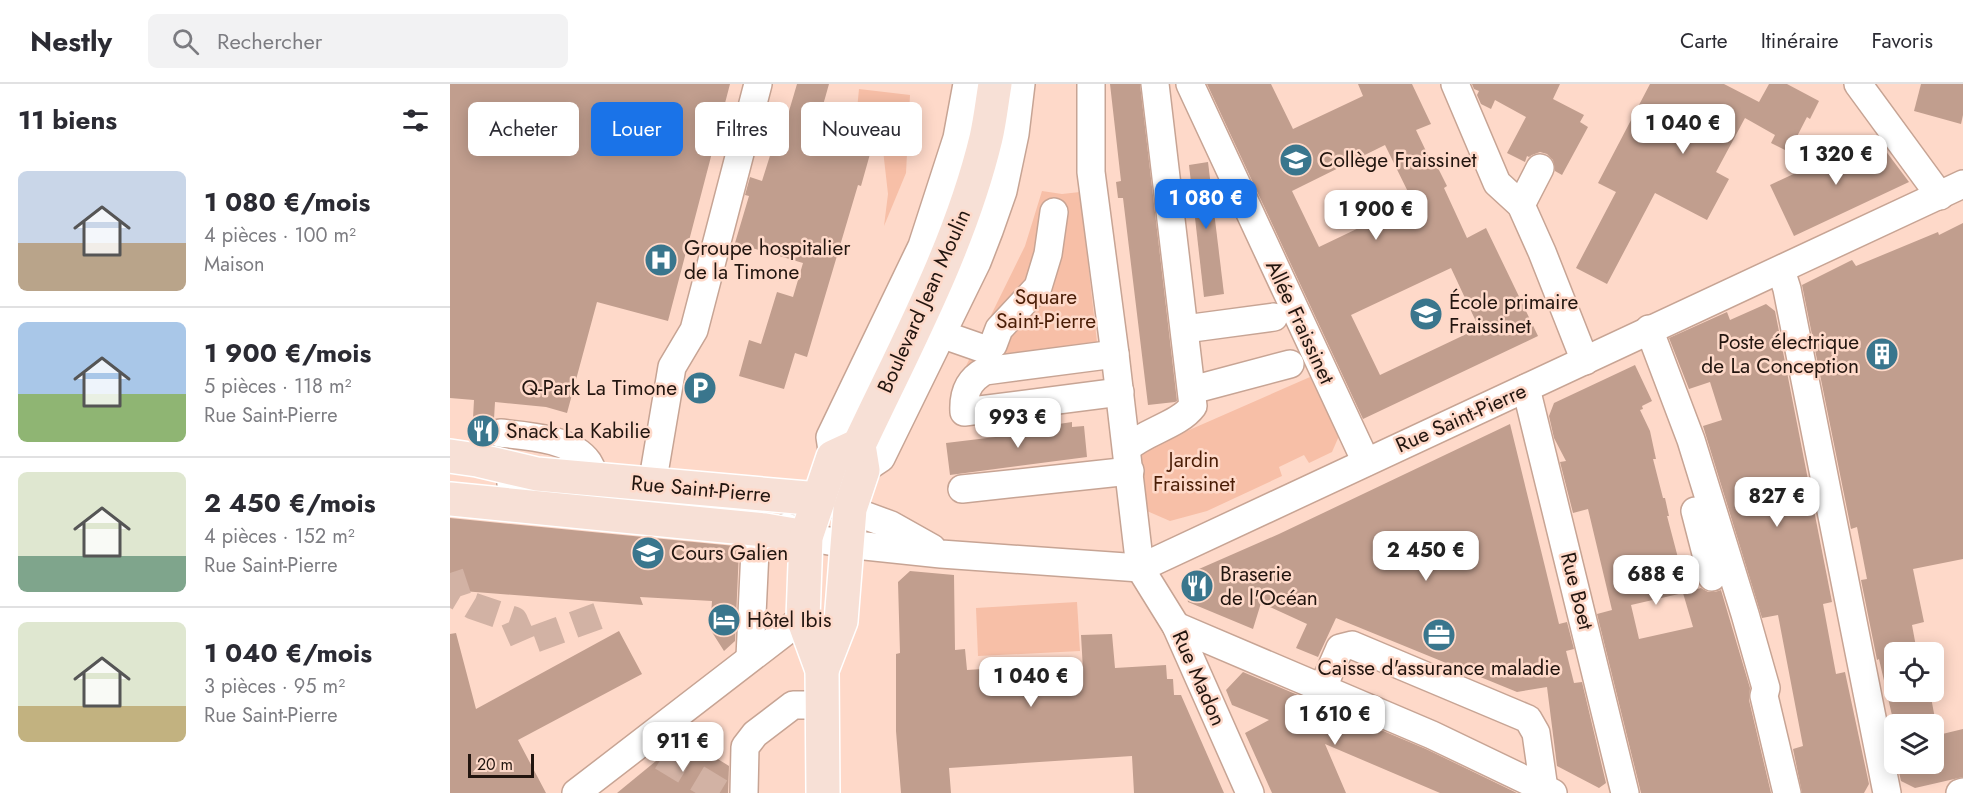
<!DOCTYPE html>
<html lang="fr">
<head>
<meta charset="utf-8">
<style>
  :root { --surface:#fff; --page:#f2f2f3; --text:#2b2b33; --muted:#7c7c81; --line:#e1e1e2; --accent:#1a73e8 }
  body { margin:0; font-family:Jost,sans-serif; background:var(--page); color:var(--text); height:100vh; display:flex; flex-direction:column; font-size:22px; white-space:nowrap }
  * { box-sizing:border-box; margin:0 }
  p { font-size:20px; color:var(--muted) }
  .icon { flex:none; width:33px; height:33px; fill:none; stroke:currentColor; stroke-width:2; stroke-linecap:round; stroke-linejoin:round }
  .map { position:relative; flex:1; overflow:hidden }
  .side { display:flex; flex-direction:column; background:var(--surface); width:450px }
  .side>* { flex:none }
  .hud { position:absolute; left:18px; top:18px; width:570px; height:54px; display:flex; gap:12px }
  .fabs { position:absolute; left:1434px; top:558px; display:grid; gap:12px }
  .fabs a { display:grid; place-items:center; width:60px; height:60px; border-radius:9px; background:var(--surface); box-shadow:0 3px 15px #0003; font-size:30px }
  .scale { position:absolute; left:18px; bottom:15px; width:66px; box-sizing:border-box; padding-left:6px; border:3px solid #22150f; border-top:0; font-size:16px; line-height:21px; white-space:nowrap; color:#22150f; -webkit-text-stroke:4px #fed9c9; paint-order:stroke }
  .price { position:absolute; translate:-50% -51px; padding:0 14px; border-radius:12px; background:#fff; color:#222; font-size:20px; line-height:39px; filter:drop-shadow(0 2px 3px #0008) }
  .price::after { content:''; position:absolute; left:50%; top:36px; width:18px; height:14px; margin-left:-9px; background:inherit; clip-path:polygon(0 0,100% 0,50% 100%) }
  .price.on { background:var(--accent); color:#fff }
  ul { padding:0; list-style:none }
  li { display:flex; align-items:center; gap:18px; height:150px; padding:0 18px }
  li+li { border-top:2px solid var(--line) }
  li span { display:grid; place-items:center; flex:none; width:168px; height:120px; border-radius:9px; color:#555 }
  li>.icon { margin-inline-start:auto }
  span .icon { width:72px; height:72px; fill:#fffc; stroke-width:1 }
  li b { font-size:26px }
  h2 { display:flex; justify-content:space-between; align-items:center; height:72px; padding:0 18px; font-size:26px }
  .tag { padding:0 21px; border-radius:9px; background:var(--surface); box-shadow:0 3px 15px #0003; font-size:21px; line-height:54px }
  .tag.on { background:var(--accent); color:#fff }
  header { display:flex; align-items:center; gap:36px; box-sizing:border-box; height:84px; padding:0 30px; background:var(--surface); border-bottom:2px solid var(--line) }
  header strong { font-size:28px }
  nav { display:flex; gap:33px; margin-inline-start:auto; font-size:21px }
  .search { width:420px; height:54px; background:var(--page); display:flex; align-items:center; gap:15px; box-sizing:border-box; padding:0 21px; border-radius:9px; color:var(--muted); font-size:22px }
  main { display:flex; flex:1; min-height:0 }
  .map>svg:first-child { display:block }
  .green { fill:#f7bfa7 }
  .building { fill:#c19e8e; fill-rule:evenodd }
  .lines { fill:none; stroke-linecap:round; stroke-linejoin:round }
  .minor-tunnel { stroke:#d2b2a4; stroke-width:27; stroke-dasharray:27 14; stroke-linecap:butt }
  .minor-casing { stroke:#c7a494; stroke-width:30 }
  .major-casing { stroke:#fff; stroke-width:36 }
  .minor { stroke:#fff; stroke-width:27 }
  .major { stroke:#f7e0d6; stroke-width:33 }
  .labels { text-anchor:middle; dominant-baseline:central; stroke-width:5; stroke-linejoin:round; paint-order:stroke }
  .poi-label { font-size:21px; fill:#22150f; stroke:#fed9c9; text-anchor:start }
  .park-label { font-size:21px; fill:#4a1d06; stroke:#fed9c9 }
  .street-label { font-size:21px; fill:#22150f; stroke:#fed9c9 }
</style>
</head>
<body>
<header>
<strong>Nestly</strong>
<div class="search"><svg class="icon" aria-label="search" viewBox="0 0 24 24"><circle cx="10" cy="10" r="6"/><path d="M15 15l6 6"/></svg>Rechercher</div>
<nav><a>Carte</a><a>Itinéraire</a><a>Favoris</a></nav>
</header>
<main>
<section class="side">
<h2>11 biens<svg class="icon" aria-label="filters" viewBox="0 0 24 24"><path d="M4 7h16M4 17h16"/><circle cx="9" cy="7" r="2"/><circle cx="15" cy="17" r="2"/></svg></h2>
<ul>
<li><span style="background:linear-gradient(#c9d6e8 60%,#b9a48a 0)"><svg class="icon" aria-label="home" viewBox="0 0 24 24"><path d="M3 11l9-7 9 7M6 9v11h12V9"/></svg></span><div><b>1 080 €/mois</b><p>4 pièces · 100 m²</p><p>Maison</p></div></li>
<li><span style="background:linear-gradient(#a9c7e8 60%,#8fb573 0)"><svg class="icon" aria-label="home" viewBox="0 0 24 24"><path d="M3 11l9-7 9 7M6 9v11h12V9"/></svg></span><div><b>1 900 €/mois</b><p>5 pièces · 118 m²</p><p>Rue Saint-Pierre</p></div></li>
<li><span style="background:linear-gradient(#dfe7d0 70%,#7fa58c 0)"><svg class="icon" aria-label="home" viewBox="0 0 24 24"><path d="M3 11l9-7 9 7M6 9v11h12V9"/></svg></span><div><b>2 450 €/mois</b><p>4 pièces · 152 m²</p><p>Rue Saint-Pierre</p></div></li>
<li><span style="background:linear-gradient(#dfe7d0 70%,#c2b280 0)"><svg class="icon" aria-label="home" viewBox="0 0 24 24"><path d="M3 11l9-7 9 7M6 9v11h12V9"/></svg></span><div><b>1 040 €/mois</b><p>3 pièces · 95 m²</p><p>Rue Saint-Pierre</p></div></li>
</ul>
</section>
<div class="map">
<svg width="1513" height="709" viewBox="0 0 1513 709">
  <rect width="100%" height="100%" fill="#fed9c9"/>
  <g class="green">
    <polygon points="409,5 460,11 456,89 434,142 438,110 433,66 411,59 406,36"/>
    <polygon points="592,107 612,110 630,108 648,267 515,284 575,162"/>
    <polygon points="860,293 889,352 882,368 859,379 854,371 829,383 832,392 757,427 720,437 697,427 689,368"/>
    <polygon points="627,518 630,567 528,572 526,524"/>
  </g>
  <g class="building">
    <polygon points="0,0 280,0 218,237 147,218 117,329 96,323 45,318 44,335 37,340 34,347 35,354 22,353 24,316 0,314"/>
    <polygon points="347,0 379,0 364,53 420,70 411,102 408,101 357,273 345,269 334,305 289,292 299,256 311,260 327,208 343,213 353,179 285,159 299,112 295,111 300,93 312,97 324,59 329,61"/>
    <polygon points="660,0 690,0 727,317 725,318 698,321 673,114 668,114 666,98 671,97"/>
    <path d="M757 0H821L843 45 913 12 908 0H962L981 40 966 46 984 84 987 82 997 102 994 104 1017 154 1036 144 1088 252 913 335ZM935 61 963 118 869 163 842 107ZM1001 184 1029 244 930 291 901 231Z"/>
    <polygon points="1022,0 1110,0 1103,15 1134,31 1130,38 1138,43 1112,91 1105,87 1103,76 1097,70 1090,68 1082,71 1079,73 1077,72 1075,78 1057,69 1076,33 1045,16 1041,25 1031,20 1027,11 1029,7 1024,5"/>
    <polygon points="1200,0 1274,0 1309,18 1319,0 1337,0 1369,17 1360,35 1357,33 1339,68 1321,59 1325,51 1295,34 1266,88 1279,95 1257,136 1205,109 1157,200 1126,184 1166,108 1148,99"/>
    <polygon points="1471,0 1513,0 1513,31 1511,40 1464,27"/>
    <polygon points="1414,57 1418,68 1432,62 1459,98 1344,152 1320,101"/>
    <polygon points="758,78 774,210 754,213 739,81"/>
    <polygon points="1513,139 1513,475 1463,485 1474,538 1462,541 1467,568 1444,568 1444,608 1480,608 1486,640 1444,640 1429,575 1427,576 1411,496 1417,495 1407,443 1401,445 1352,201 1402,176 1406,182 1488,148 1489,151"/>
    <polygon points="1316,220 1325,227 1382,518 1373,520 1386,590 1395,588 1419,700 1414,709 1352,709 1343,665 1353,662 1328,531 1312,534 1253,342 1272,336 1260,298 1239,305 1219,254 1277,228 1280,236"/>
    <path d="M1185 281 1202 317 1192 322 1193 325 1190 326 1200 347 1206 375H1203L1213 414H1215L1219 432H1217L1237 508 1251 504 1258 508H1265L1271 506 1300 604 1299 616 1321 709H1191L1147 530 1162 526 1138 425 1123 429 1110 378 1116 377 1104 354 1099 332 1104 319ZM1233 509 1243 543 1189 555 1181 521Z"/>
    <polygon points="622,338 622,343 634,342 637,373 500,391 496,359 562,351 562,347"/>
    <polygon points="1060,340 1109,540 1117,538 1124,565 1116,567 1124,599 1132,598 1156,699 1149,704 1107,682 1097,603 1067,608 886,534 868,573 846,564 857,540 811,519 803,545 738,518 733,492 829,450"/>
    <polygon points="0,434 285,462 289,466 285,557 274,567 260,545 262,517 190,513 193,521 0,506"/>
    <polygon points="460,487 504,491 505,566 515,565 517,586 563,583 563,591 633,586 631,551 662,550 665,584 716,581 717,595 723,595 724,611 731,611 774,709 684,709 682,672 499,684 501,709 451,709 446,647 446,570 450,569 448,498"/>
    <polygon points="169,547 192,590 68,656 96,709 0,709 0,550 6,549 26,625"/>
    <polygon points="793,588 976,665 1067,709 990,709 875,660 896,709 822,709 795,649 819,636 782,621 776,606"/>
    <polygon points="1513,645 1513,693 1465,704 1451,697 1447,680 1484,680 1484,652"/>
    <polygon points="234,654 279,682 278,709 167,709"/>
  </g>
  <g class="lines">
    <g class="minor-tunnel">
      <polyline points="0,489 8,513 23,522 64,536 74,559 148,532"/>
      <polyline points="212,673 272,709"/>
    </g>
    <g class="minor-casing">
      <g id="minor">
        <polyline points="641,0 641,88 665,270 690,484 726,542 800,709"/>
        <polyline points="740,0 916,378"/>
        <polyline points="1005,0 1047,99 1071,121 1092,168 1135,277"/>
        <polyline points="1408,0 1490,112"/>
        <polyline points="1071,121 1090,84"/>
        <polyline points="1331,186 1337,205 1437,709"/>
        <polyline points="735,245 824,233"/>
        <polyline points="1199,245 1241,356 1295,530 1316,604 1314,612 1337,709"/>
        <polyline points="491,250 537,266 543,261 549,245 588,203 598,170 604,128"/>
        <path d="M665 270 535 287C518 296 513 310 514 328L670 308"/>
        <polyline points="1076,304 1175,709"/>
        <polyline points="742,306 840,280"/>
        <path d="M50 349C77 352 121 354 138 378 141 383 144 390 146 395"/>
        <path d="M677 364C696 347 729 341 743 322L705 0"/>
        <polyline points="383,373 380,353 472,162 507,54 517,0"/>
        <polyline points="413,386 431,374 527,178 539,147 553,107 565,50 571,0"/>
        <polyline points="61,400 85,406 168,415"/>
        <polyline points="202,401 222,283 244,246 308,0"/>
        <polyline points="512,405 680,387"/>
        <polyline points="381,419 441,441 482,464"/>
        <polyline points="1245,427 1262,493"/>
        <polyline points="337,443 356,453 396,460 491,470 690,484 1513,100"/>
        <polyline points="726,542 982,651 1103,709"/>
        <polyline points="300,573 306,445"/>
        <polyline points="873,603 890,564 902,561 1078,635 1086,649 1094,705"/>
        <polyline points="126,709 353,534"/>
        <polyline points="294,709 295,663 305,650 343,621 372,621"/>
        <polyline points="1510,709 1513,708"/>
      </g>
    </g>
    <g class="major-casing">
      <g id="major">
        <polyline points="0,372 27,376 87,390 369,415"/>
        <polyline points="0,415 315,446 356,453"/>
        <path d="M372 586 391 537 400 425 413 386 409 361C456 261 510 162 536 54 540 37 542 18 545 0"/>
        <polyline points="373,709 372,586 353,534 356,453 383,373 409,361"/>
      </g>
    </g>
    <use href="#minor" class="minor"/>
    <use href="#major" class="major"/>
  </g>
  <defs>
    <g id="school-disc" transform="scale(1.725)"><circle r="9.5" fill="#3a768d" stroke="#fed9c9"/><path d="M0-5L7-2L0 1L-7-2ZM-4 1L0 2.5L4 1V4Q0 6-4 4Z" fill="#fff"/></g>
    <g id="hospital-disc" transform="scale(1.725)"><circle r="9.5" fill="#3a768d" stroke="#fed9c9"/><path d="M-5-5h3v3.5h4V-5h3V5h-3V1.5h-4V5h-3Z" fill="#fff"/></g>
    <g id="building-disc" transform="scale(1.725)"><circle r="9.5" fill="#3a768d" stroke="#fed9c9"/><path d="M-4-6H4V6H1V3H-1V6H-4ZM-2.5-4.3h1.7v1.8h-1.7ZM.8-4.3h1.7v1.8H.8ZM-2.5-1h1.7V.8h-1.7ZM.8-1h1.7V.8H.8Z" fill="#fff"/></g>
    <g id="parking-disc" transform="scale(1.725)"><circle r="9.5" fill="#3a768d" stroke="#fed9c9"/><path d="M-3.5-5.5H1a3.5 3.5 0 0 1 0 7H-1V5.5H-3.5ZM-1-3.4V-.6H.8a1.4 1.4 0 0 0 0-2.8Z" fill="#fff"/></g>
    <g id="restaurant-disc" transform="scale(1.725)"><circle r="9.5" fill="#3a768d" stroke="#fed9c9"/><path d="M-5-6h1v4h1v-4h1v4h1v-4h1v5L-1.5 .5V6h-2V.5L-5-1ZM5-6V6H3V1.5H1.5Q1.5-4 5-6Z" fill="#fff"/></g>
    <g id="university-disc" transform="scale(1.725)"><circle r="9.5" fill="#3a768d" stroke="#fed9c9"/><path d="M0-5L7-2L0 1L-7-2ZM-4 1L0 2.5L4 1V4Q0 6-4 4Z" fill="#fff"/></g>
    <g id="hotel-disc" transform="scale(1.725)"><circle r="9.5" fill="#3a768d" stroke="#fed9c9"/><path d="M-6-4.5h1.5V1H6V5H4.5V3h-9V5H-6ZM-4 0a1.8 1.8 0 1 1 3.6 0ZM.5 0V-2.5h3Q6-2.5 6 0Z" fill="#fff"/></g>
    <g id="office-disc" transform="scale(1.725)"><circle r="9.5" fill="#3a768d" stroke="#fed9c9"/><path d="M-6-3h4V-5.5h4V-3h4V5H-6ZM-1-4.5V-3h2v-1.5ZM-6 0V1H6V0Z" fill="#fff"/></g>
  </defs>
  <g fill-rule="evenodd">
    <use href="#school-disc" x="846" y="76"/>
    <use href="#hospital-disc" x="211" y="176"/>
    <use href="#school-disc" x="976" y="230"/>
    <use href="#building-disc" x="1432" y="270"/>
    <use href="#parking-disc" x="250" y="304"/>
    <use href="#restaurant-disc" x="33" y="347"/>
    <use href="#university-disc" x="198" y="469"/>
    <use href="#restaurant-disc" x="747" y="502"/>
    <use href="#hotel-disc" x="274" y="536"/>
    <use href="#office-disc" x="989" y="551"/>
  </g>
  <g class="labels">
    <g class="poi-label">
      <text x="869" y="76">Collège Fraissinet</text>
      <text x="234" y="164">Groupe hospitalier<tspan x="234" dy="24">de la Timone</tspan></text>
      <text x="999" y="218">École primaire<tspan x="999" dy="24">Fraissinet</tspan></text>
      <text x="1409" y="258" text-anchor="end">Poste électrique<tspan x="1409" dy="24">de La Conception</tspan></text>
      <text x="227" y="304" text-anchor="end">Q-Park La Timone</text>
      <text x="56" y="347">Snack La Kabilie</text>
      <text x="221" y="469">Cours Galien</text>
      <text x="770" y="490">Braserie<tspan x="770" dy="24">de l'Océan</tspan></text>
      <text x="297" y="536">Hôtel Ibis</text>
      <text x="989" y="584" text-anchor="middle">Caisse d'assurance maladie</text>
    </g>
    <g class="park-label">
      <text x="596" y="213">Square<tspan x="596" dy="24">Saint-Pierre</tspan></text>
      <text x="744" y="376">Jardin<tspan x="744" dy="24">Fraissinet</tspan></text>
    </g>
    <g class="street-label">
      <text transform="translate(474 217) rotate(-66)">Boulevard Jean Moulin</text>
      <text transform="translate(850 238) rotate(65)">Allée Fraissinet</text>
      <text transform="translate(1011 334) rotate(-24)">Rue Saint-Pierre</text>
      <text transform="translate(251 405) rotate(5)">Rue Saint-Pierre</text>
      <text transform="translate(1127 507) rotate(76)">Rue Boet</text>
      <text transform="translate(749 594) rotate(66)">Rue Madon</text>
    </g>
  </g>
</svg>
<div class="fabs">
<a><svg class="icon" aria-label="locate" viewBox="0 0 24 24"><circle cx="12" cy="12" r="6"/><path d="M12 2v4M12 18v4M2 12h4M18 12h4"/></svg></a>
<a><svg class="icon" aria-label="layers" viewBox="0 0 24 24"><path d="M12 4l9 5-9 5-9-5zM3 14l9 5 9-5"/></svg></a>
</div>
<div class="scale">20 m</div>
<b class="price" style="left:1233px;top:71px">1 040 €</b>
<b class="price" style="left:1386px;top:102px">1 320 €</b>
<b class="price on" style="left:756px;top:146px">1 080 €</b>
<b class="price" style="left:926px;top:157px">1 900 €</b>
<b class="price" style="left:568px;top:365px">993 €</b>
<b class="price" style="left:1327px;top:444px">827 €</b>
<b class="price" style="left:976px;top:498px">2 450 €</b>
<b class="price" style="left:1206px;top:522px">688 €</b>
<b class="price" style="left:581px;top:624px">1 040 €</b>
<b class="price" style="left:885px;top:662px">1 610 €</b>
<b class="price" style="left:233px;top:689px">911 €</b>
<div class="hud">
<a class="tag">Acheter</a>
<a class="tag on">Louer</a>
<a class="tag">Filtres</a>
<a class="tag">Nouveau</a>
</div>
</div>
</main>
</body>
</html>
